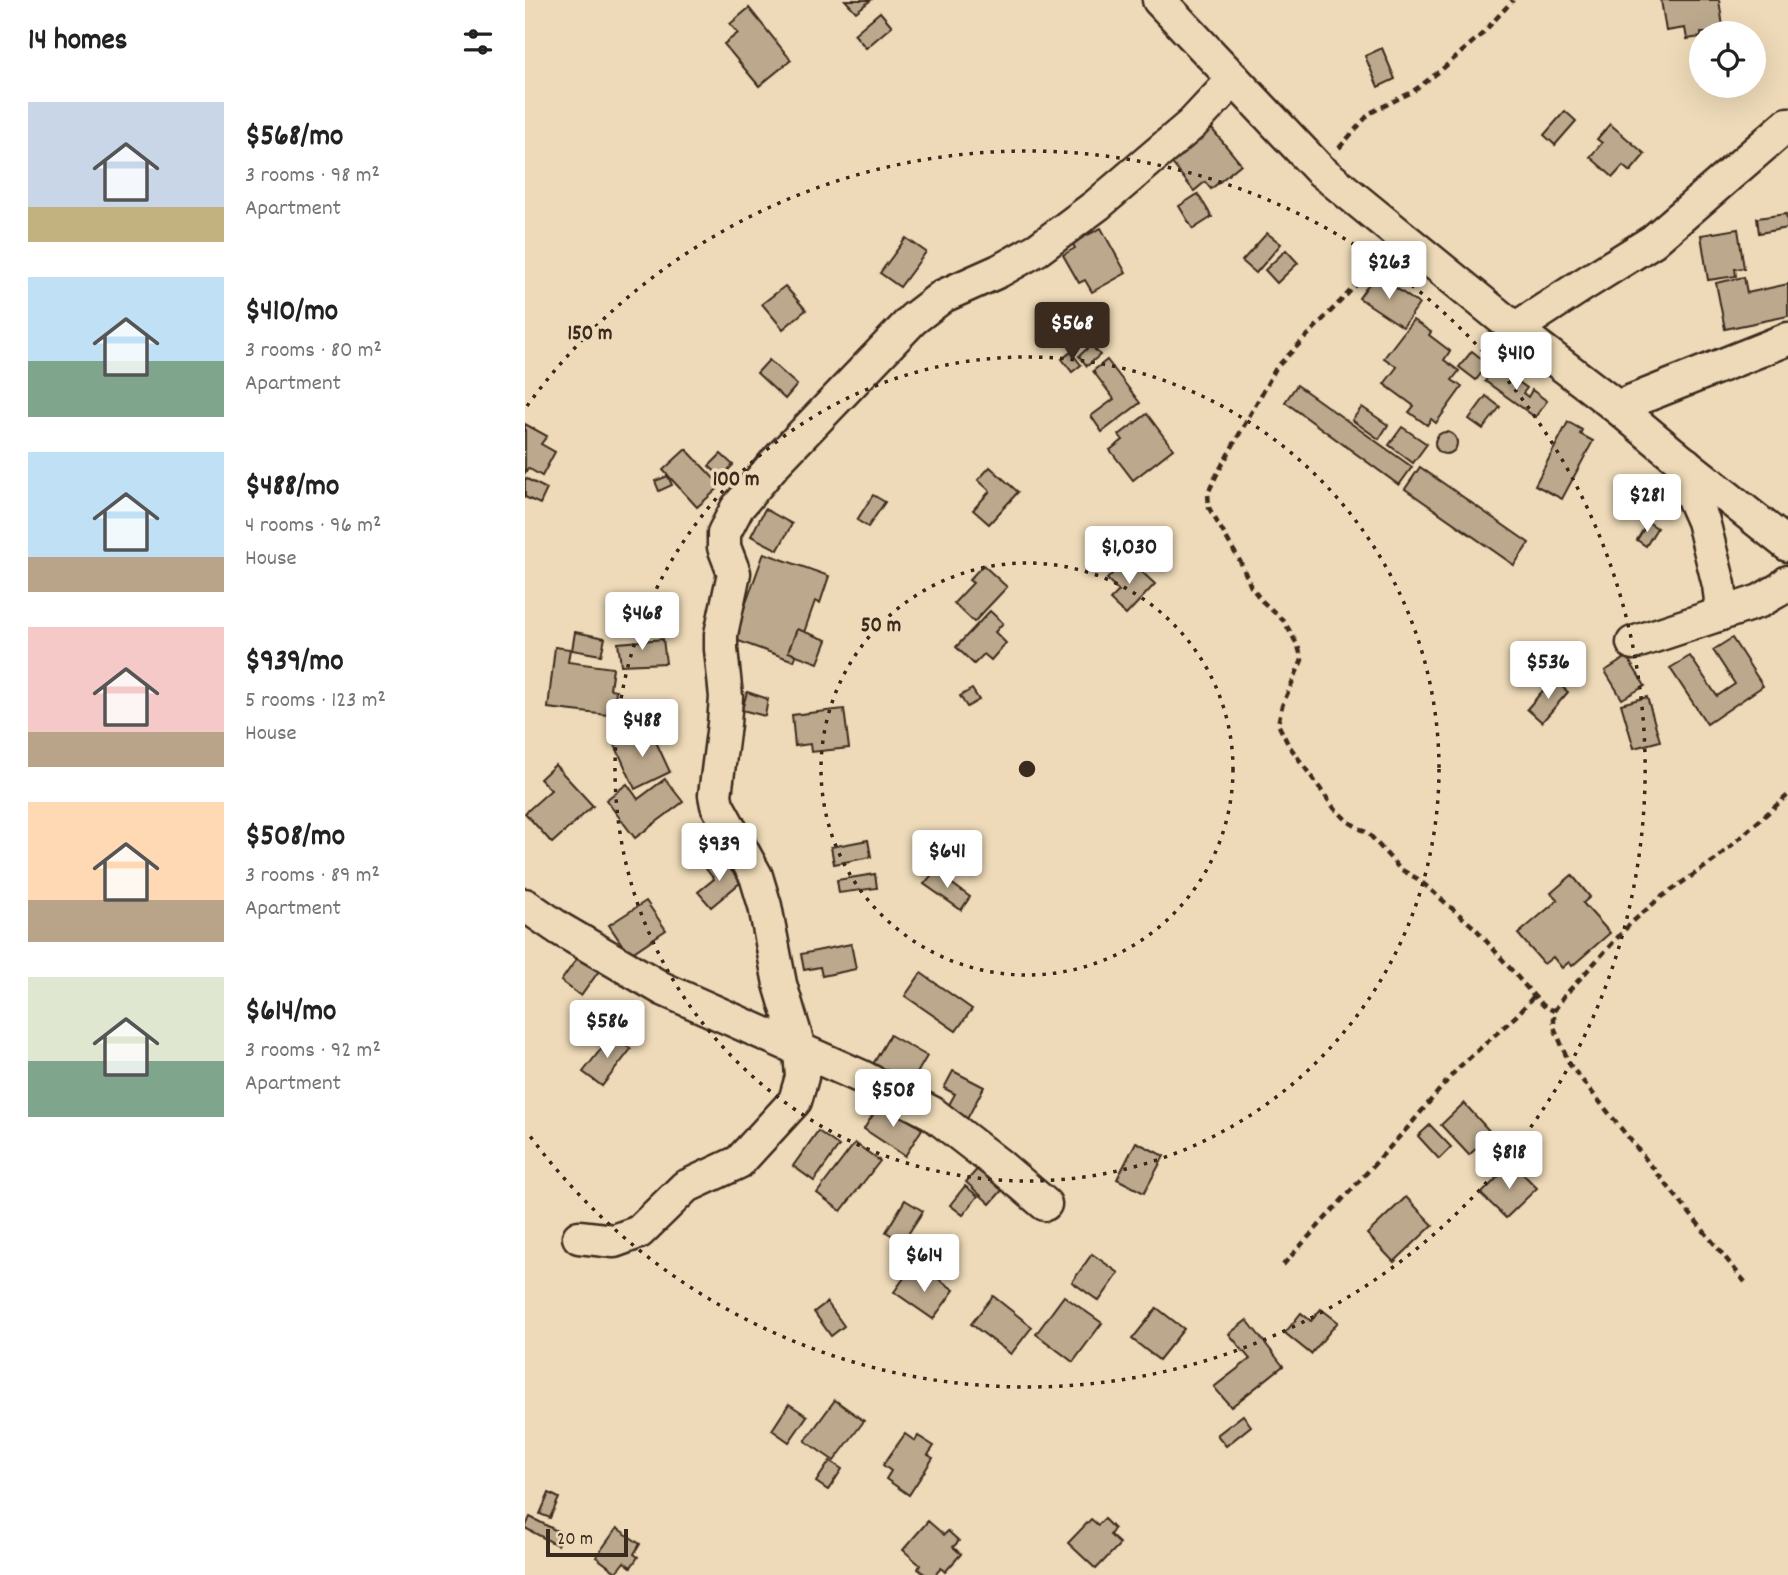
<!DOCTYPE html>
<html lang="en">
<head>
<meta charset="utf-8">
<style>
  :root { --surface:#fff; --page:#f2f2f2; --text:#222; --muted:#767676; --accent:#3b2a1e }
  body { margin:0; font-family:Dekko,sans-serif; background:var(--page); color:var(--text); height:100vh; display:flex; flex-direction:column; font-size:26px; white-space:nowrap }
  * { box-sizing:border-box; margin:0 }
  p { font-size:23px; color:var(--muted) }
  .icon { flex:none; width:38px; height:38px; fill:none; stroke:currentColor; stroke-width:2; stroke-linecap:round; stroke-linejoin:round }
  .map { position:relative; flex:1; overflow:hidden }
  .side { display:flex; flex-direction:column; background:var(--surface); width:525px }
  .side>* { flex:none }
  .controls { position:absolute; left:1164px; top:21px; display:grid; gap:14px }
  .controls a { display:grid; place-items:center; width:77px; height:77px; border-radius:50%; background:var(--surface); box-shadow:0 7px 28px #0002; font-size:35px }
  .scale { position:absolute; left:21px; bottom:18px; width:82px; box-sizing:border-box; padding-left:7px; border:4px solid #3b2a1e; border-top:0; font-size:19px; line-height:24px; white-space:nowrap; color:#3b2a1e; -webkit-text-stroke:5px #eedab8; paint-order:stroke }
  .price { position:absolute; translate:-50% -60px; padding:0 16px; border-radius:7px; background:#fff; color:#222; font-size:23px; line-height:46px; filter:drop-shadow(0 2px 4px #0008) }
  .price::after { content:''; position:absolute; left:50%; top:42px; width:21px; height:16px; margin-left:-10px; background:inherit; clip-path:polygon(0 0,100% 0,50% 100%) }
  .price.current { background:var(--accent); color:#fff }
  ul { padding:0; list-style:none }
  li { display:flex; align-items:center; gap:21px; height:175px; padding:0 28px }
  li span { display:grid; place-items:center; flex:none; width:196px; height:140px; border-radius:0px; color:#555 }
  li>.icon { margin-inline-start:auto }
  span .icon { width:84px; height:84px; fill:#fffc; stroke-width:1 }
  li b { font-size:30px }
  h2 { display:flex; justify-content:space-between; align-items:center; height:84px; padding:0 28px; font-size:30px }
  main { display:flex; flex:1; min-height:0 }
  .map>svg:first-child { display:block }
  .building { fill:#bca98d; stroke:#3b2a1e; stroke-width:2 }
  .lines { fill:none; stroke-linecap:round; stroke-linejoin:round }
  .street-casing { stroke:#3b2a1e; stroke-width:37 }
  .path { stroke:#3b2a1e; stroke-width:4.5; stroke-dasharray:7 5; stroke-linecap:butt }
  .street { stroke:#eedab8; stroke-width:32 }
  .ring { fill:none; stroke:#3b2a1e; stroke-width:3.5; stroke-dasharray:3.5 7 }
  .centre { fill:#3b2a1e; stroke:#eedab8; stroke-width:3.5 }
  .ring-label { font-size:21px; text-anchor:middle; font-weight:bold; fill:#3b2a1e; stroke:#eedab8; stroke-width:7; stroke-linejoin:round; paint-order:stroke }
</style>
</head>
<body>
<main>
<section class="side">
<h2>14 homes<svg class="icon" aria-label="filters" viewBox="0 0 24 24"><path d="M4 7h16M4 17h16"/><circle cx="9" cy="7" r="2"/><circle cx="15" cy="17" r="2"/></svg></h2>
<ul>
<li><span style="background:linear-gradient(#c9d6e8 75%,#c2b280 0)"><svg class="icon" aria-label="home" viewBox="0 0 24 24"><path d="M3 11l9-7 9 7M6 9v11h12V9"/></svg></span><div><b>$568/mo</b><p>3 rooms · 98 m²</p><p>Apartment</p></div></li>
<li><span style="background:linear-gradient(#bfe0f5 60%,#7fa58c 0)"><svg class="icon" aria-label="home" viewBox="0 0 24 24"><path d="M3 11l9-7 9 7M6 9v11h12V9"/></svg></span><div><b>$410/mo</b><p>3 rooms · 80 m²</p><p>Apartment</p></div></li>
<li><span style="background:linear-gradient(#bfe0f5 75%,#b9a48a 0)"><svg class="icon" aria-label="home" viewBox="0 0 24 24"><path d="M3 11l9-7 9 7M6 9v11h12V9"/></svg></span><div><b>$488/mo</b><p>4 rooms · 96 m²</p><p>House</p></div></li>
<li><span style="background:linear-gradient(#f6c9c9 75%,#b9a48a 0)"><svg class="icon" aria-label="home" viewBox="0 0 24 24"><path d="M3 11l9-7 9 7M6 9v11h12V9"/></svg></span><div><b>$939/mo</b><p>5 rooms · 123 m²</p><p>House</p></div></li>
<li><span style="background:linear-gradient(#ffd9b3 70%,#b9a48a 0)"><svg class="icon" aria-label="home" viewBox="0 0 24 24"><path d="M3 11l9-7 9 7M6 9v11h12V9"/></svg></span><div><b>$508/mo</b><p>3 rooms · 89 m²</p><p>Apartment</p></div></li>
<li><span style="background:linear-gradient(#dfe7d0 60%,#7fa58c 0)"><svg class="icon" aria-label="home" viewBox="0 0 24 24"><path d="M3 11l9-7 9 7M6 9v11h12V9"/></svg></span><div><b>$614/mo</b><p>3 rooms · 92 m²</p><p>Apartment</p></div></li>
</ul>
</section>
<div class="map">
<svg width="1263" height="1575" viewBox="0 0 1263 1575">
  <rect width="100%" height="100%" fill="#eedab8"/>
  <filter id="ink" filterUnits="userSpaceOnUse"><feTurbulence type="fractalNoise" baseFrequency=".0143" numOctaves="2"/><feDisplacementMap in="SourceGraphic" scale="14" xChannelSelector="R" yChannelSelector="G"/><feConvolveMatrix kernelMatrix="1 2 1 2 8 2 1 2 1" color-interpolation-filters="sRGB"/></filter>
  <g filter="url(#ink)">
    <g class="building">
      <polygon points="320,0 346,0 331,12"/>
      <polygon points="1136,0 1194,0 1199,33 1176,33 1176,37 1162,39 1160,28 1141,31"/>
      <polygon points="224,8 266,60 234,86 199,44 213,33 205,24"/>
      <polygon points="355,12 367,26 341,48 329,34"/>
      <polygon points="857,48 870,79 853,87 840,56"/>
      <polygon points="1040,111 1051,121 1030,145 1019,135"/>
      <polygon points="1085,124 1120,154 1105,172 1098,166 1088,177 1065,157 1077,143 1072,139"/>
      <polygon points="687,129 716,164 686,189 680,182 669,191 646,162"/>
      <polygon points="673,194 687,217 668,229 654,206"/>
      <polygon points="1261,214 1263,228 1234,233 1232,218"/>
      <polygon points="576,228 601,273 567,292 560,280 554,283 538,255 550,248 547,243"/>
      <polygon points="1213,229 1219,268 1210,269 1211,276 1183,280 1176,235"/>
      <polygon points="742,233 756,244 731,273 717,261"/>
      <polygon points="381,238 401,252 375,287 355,273"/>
      <polygon points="761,250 773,263 752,283 740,270"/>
      <polygon points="851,274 894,304 878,327 834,298"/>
      <polygon points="1219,277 1222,293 1263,284 1263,316 1200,329 1191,283"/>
      <polygon points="260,286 281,310 258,329 237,304"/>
      <polygon points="888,320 906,332 904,335 925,351 919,360 934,371 927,380 937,387 911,423 906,419 902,425 884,412 889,406 859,384 872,367 859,358"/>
      <polygon points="566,345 575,355 562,366 554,356"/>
      <polygon points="947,351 963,364 951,380 934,367"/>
      <polygon points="546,352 556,365 547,372 537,359"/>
      <polygon points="244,360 272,385 260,399 232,373"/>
      <polygon points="582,360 615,403 577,432 566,416 589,399 568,371"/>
      <polygon points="972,366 1002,388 998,393 1003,397 1007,390 1022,401 1010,417 960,381"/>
      <polygon points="772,385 887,467 874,485 760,402"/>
      <polygon points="961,396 975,407 958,429 944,419"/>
      <polygon points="837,407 863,425 854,439 827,420"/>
      <polygon points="622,414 648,449 608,480 585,450 598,440 594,435"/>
      <polygon points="1043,422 1057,430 1055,434 1068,441 1037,499 1010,485"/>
      <polygon points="0,424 22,436 16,444 30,452 17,476 3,468 0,473"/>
      <polygon points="877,427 902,444 888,463 864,445"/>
      <circle cx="921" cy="443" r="11"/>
      <polygon points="161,449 196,486 172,507 138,470"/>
      <polygon points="196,454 208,465 196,477 184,466"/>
      <polygon points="465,467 493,492 464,524 448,510 465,491 453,480"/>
      <polygon points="895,467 1004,543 989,565 880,489"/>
      <polygon points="143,476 147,485 134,491 130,481"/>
      <polygon points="0,478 22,489 15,504 0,497"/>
      <polygon points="348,495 360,502 343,527 332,520"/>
      <polygon points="240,509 267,524 253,550 226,536"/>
      <polygon points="1123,522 1132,528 1121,546 1112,540"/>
      <polygon points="239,553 304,576 295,603 290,601 269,661 208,639"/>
      <polygon points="602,558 630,584 601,615 585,600 594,591 582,579"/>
      <polygon points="458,565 482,587 449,622 429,603 448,583 444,580"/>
      <polygon points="465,611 478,623 470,632 481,643 466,660 459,654 449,664 431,647"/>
      <polygon points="272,629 302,640 293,663 263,652"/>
      <polygon points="50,632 80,638 76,655 47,650"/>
      <polygon points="1207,638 1238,686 1182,724 1145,668 1165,656 1192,696 1210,684 1188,650"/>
      <polygon points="138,639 141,663 96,665 93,643"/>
      <polygon points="30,647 45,649 43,662 88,668 85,689 91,690 89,710 83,709 82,715 23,708"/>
      <polygon points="1102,657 1120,686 1097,699 1080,671"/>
      <polygon points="1028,679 1043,692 1017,722 1002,709"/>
      <polygon points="447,689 454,700 442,707 435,696"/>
      <polygon points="222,692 243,699 240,716 217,710"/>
      <polygon points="1122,697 1135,741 1109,748 1096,704"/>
      <polygon points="319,709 324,748 286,752 285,744 270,746 267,715"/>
      <polygon points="125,729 145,772 110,789 90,745"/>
      <polygon points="30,765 68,806 27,843 0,813 26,790 15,779"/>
      <polygon points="140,779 158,802 110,838 81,800 102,784 113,799"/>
      <polygon points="343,840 346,857 309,864 306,847"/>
      <polygon points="195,857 216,882 186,907 173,892 189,879 181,869"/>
      <polygon points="410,871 445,897 436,910 399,884"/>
      <polygon points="350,874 352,888 314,893 312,880"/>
      <polygon points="1047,875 1065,897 1058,903 1085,933 1047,966 1044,962 1037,968 1028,957 1019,964 993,934 1033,900 1026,893"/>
      <polygon points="121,901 141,930 104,955 84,925"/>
      <polygon points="326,944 331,969 297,976 295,967 279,970 276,954"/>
      <polygon points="55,954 76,968 56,996 36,981"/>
      <polygon points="396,973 447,1009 431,1031 380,996"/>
      <polygon points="87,1035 106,1049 77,1086 58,1072"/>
      <polygon points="365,1035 402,1056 384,1087 347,1066"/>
      <polygon points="428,1071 459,1087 441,1121 421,1110 430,1094 419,1088"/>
      <polygon points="356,1102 397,1129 380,1156 339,1129"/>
      <polygon points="939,1103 967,1134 944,1155 916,1125"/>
      <polygon points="905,1125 926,1147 914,1159 893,1136"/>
      <polygon points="293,1131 314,1146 289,1181 268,1166"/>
      <polygon points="611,1142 639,1156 619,1193 592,1179"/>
      <polygon points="330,1143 355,1161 316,1211 292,1193"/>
      <polygon points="987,1163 1012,1188 981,1218 956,1194"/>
      <polygon points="455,1166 479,1188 465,1204 441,1182"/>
      <polygon points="440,1186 453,1196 438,1215 425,1205"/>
      <polygon points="881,1197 908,1225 869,1262 842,1234"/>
      <polygon points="380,1200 398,1211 378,1242 361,1232"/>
      <polygon points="567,1254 594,1273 574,1301 547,1282"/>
      <polygon points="384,1271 402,1284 408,1275 429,1290 408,1319 369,1292"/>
      <polygon points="468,1296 507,1327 486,1354 446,1324"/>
      <polygon points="539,1296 577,1323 548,1362 511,1334"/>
      <polygon points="302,1302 319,1326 306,1336 289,1312"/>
      <polygon points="632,1308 659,1329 634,1360 607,1339"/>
      <polygon points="796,1309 813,1322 786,1354 760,1333 776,1313 786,1321"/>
      <polygon points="722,1320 758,1366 706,1407 689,1387 725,1359 704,1334"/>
      <polygon points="310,1400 339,1421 309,1461 280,1441"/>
      <polygon points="264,1404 282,1416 264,1442 247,1430"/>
      <polygon points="718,1415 726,1426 701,1446 692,1435"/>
      <polygon points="380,1434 390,1441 393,1436 409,1446 403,1455 408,1458 384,1495 361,1479 366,1471 358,1465"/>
      <polygon points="305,1461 317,1469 303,1490 291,1482"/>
      <polygon points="24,1493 34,1498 25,1518 15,1514"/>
      <polygon points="5,1517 38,1534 32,1545 0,1528"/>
      <polygon points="566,1519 573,1525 579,1519 589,1529 585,1535 595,1544 571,1569 543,1543"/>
      <polygon points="403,1521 419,1535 423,1531 434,1541 428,1547 436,1554 420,1572 416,1568 410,1575 401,1575 393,1569 395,1565 378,1550"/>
      <polygon points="92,1528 115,1544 109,1554 113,1557 106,1567 99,1562 91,1572 71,1557"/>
    </g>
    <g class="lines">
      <g class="street-casing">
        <g id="street">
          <polyline points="634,0 795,170 990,329 1092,407 1153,458 1263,545"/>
          <polyline points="990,329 1056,286 1128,241 1263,124"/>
          <polyline points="1092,407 1263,339"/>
          <polyline points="1161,464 1163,487 1178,521 1194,585 1196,600 1193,615"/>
          <polyline points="1108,643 1235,601 1257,588 1263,582"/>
          <polyline points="0,905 35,929 138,989 337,1077 407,1113 474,1165 520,1204"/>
          <polyline points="54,1237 89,1241 114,1232 160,1187 214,1162 270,1101 277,1077 275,1051 255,984 240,906 231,876 192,805 190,795 199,724 201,697 196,649 196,634 209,573 199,547 199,533 212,508 250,463 388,319 418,296 474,271 513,249 572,205 667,124 709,79"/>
        </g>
      </g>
      <g class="path">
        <polyline points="814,148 845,113 887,92 915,71 957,34 988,0"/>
        <polyline points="861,258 835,281 751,368 691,476 683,493 684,508 716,563 726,587 737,601 759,621 773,646 777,660 757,706 753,724 763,744 809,808 824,822 844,834 875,869 893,879 951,929 1009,996 1019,1006 1029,1011"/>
        <polyline points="758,1265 885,1125 932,1069 991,1016 1009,996"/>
        <polyline points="1220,1282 1045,1065 1029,1027 1029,1011 1040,995 1105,924 1136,897 1190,860 1263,795"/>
      </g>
      <use href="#street" class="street"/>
    </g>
  </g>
  <g class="ring">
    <circle cx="502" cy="769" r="206"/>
    <circle cx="502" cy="769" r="412"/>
    <path d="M2 406A618 618 0 1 1 2 1132"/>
  </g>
  <circle cx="502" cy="769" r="10" class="centre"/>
  <g class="ring-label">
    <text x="65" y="339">150 m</text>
    <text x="211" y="485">100 m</text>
    <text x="356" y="631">50 m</text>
  </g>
</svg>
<div class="controls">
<a><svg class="icon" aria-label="locate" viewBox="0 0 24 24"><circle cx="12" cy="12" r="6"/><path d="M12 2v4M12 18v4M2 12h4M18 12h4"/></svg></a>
</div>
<div class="scale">20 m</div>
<b class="price" style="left:864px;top:301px">$263</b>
<b class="price current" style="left:547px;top:362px">$568</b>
<b class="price" style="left:991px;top:392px">$410</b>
<b class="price" style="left:1122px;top:534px">$281</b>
<b class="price" style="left:604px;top:586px">$1,030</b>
<b class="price" style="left:117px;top:652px">$468</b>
<b class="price" style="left:1023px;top:701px">$536</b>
<b class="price" style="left:117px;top:759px">$488</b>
<b class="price" style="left:194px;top:883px">$939</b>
<b class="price" style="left:422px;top:890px">$641</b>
<b class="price" style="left:82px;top:1060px">$586</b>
<b class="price" style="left:368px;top:1129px">$508</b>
<b class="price" style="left:984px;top:1191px">$818</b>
<b class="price" style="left:399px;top:1294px">$614</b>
</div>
</main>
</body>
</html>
